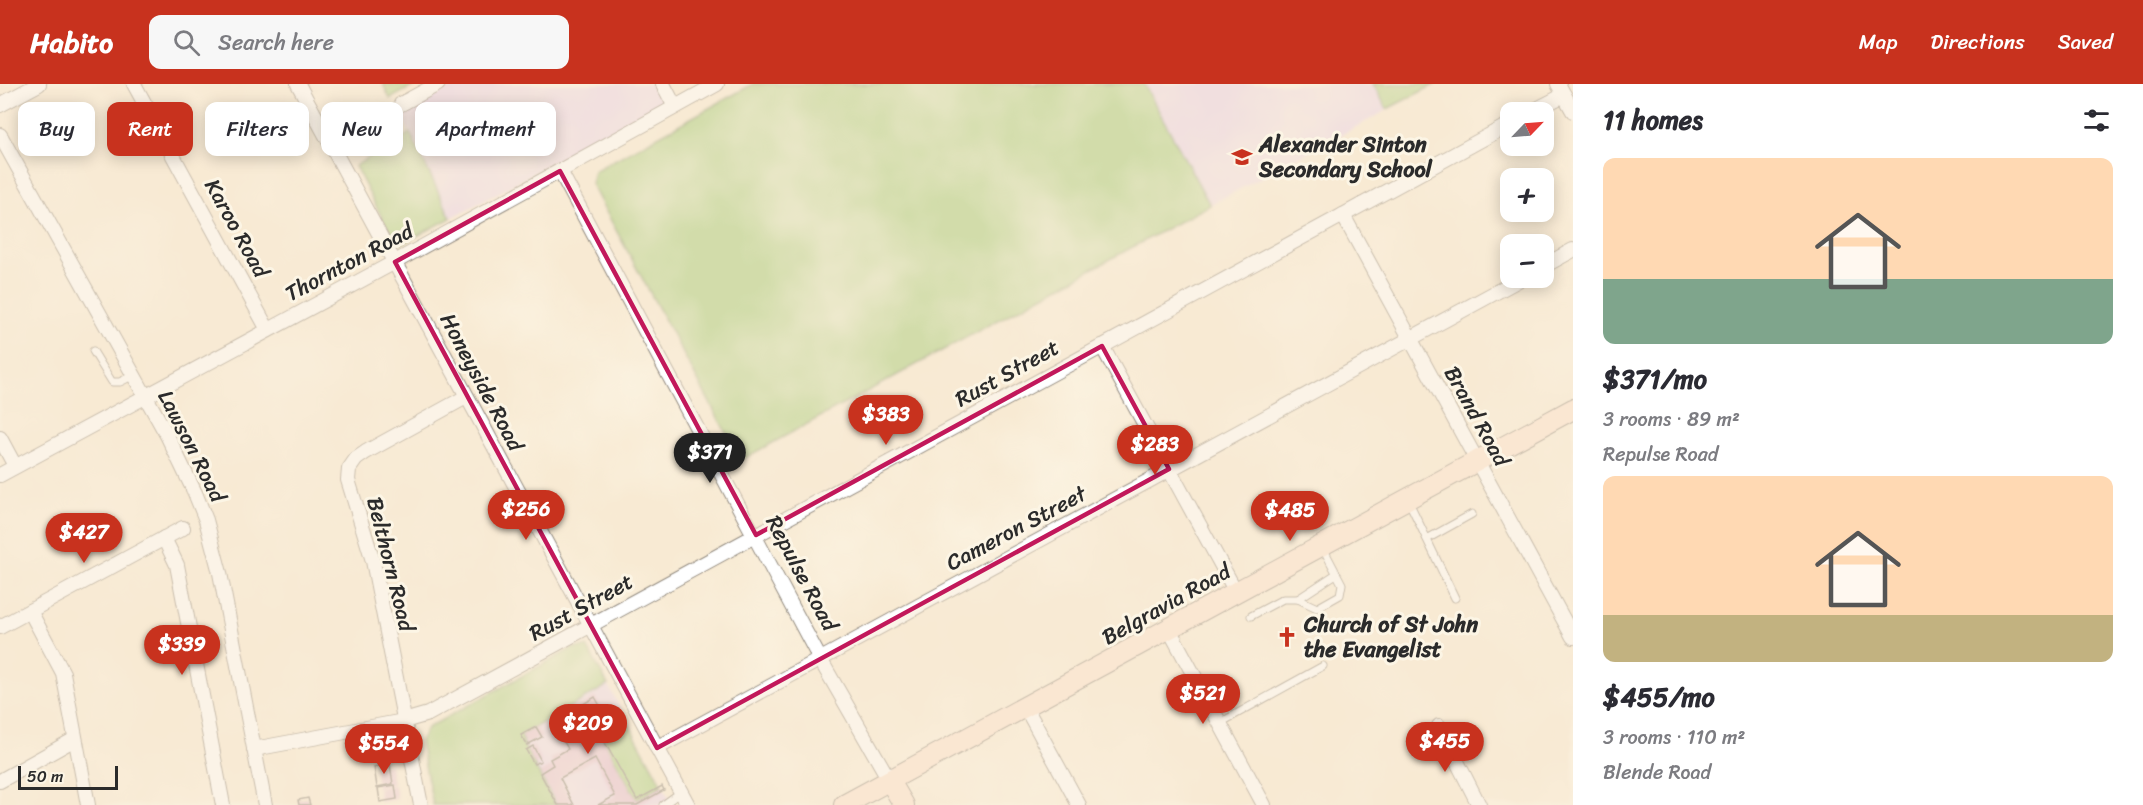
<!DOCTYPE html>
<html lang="en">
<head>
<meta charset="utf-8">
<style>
  :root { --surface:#fff; --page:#f7f7f7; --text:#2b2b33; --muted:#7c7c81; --accent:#c8321e }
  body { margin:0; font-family:Sriracha,sans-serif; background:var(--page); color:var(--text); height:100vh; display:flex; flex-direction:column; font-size:22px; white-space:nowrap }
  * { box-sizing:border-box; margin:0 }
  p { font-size:20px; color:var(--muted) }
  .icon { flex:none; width:33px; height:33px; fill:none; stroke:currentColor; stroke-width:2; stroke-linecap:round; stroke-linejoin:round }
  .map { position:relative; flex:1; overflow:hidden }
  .details { display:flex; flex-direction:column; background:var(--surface); width:570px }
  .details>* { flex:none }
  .hud { position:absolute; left:18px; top:18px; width:570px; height:54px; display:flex; gap:12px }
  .needle { width:39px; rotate:65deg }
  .tools { position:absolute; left:1500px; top:18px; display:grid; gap:12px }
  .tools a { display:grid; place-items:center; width:54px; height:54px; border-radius:12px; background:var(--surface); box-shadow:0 3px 15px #0003; font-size:30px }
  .scale { position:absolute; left:18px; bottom:15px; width:100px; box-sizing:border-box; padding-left:6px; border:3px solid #2b2b2b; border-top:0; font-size:16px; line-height:21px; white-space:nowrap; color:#2b2b2b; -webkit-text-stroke:4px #fcf5e5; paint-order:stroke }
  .price { position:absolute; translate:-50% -51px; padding:0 14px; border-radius:21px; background:var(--accent); color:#fff; font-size:20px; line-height:39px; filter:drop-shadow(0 2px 3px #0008) }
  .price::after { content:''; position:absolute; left:50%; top:36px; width:18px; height:14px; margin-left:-9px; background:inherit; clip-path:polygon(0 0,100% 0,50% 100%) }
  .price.active { background:#222; color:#fff }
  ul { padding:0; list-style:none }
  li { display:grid; align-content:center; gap:12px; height:318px; padding:0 30px }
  li span { display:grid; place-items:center; height:186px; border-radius:12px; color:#555 }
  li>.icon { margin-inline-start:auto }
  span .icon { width:108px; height:108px; fill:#fffc; stroke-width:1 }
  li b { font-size:26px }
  h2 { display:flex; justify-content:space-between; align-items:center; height:72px; padding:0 30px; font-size:26px }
  .chip { padding:0 21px; border-radius:12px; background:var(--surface); box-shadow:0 3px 15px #0003; font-size:21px; line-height:54px }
  .chip.active { background:var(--accent); color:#fff }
  header { display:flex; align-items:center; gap:36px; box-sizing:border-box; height:84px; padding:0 30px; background:var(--accent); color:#fff }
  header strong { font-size:28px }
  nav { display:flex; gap:33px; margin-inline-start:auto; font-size:21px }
  .search { width:420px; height:54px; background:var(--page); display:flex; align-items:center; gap:15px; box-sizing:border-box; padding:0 21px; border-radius:12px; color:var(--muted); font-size:22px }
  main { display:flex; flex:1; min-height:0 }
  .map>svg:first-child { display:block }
  .built { fill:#e8d2ee }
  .green { fill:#a4cd79; stroke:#687c52; stroke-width:1.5 }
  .building { fill:#e0b4d0 }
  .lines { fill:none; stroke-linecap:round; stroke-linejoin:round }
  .lane-casing { stroke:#928a7f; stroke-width:9 }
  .street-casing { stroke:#928a7f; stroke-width:16 }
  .secondary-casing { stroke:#928a7f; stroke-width:22 }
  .lane { stroke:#fff; stroke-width:7 }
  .street { stroke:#fff; stroke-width:14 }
  .secondary { stroke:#fde4d1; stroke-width:20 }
  .marked { fill:none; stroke:#c2185b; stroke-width:4.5; stroke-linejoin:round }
  .labels { text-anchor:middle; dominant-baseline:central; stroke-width:6; stroke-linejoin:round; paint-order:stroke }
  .poi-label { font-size:22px; font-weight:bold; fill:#2b2b2b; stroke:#fcf5e5; text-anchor:start }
  .street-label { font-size:22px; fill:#2b2b2b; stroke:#fcf5e5 }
</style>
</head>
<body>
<header>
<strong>Habito</strong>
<div class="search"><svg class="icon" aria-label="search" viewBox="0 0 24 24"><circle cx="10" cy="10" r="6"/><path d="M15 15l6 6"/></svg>Search here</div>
<nav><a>Map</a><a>Directions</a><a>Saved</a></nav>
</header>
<main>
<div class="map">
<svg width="1573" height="721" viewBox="0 0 1573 721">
  <rect width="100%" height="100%" fill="#fcf5e5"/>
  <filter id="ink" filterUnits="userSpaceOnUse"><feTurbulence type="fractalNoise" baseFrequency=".0167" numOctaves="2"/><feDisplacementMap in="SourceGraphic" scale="12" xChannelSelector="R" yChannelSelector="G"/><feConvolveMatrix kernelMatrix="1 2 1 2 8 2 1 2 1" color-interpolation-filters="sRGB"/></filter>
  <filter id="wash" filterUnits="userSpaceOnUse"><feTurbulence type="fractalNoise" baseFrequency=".008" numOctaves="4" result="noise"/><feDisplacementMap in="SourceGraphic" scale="24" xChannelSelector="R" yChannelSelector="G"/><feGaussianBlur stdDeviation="1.35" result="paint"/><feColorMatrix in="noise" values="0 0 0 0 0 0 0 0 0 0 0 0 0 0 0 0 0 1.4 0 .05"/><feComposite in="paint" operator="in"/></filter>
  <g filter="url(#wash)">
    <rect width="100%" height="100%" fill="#f8ead3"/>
    <g class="built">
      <polygon points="458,0 654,0 665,20 402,160 392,153 355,82 410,49 400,31"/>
      <polygon points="1145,0 1436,0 1210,121"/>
      <polygon points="608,601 673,721 556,721 526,666 521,651"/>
    </g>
    <g class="green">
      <polygon points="383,0 417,0 390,15"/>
      <polygon points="753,0 1144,0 1210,121 741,376 591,100 594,87"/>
      <polygon points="1373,0 1436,0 1387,25"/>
      <polygon points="410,49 451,134 402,160 392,153 355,82"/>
      <polygon points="587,563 608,601 521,651 526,666 556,721 433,721 420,657 427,644 573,564"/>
      <polygon points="629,640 662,701 637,716 603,655"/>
    </g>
    <g id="blocks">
      <g class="building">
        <polygon points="595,613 615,648 603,655 637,716 662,702 664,706 637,721 598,721 615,712 595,675 560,694 574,721 558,721 540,689 553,681 550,675 568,665 553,638"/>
        <polygon points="536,643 542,653 527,661 521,651"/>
        <polygon points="533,662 541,677 534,680 526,666"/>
        <polygon points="390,680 393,700 377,703 374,683"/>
        <polygon points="395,701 397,715 380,718 378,704"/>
        <polygon points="308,714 310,721 299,721 298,716"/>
      </g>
    </g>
  </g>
  <g filter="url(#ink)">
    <use href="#blocks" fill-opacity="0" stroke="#928a7f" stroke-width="1.5"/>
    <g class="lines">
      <g class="lane-casing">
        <g id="lane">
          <polyline points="93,267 112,298 120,298 132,292"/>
          <polyline points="1409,418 1455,514"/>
          <polyline points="1427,455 1472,430"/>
          <polyline points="1298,515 1336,490"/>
          <polyline points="1251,532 1283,515 1298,515 1317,524 1340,511 1342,500 1323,464"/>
          <polyline points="1220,639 1323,582"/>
          <polyline points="663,721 681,708"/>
        </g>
      </g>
      <g class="street-casing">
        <g id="street">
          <polyline points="134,0 268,246"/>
          <polyline points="298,0 688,721"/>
          <polyline points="663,0 675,23"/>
          <polyline points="1558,0 1573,27"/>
          <polyline points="401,20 438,0"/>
          <polyline points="0,21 39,0"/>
          <polyline points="1531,28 1564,11"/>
          <polyline points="0,51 167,351 195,409 206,436 220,489 265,721"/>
          <polyline points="560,87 820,575 890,697"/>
          <polyline points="1343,131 1573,553"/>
          <polyline points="1544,182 1573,166"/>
          <polyline points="1102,262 1236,508"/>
          <polyline points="0,354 15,382"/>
          <polyline points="0,391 395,178 717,0"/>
          <polyline points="164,454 177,481 223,721"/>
          <polyline points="30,527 63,589 88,721"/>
          <polyline points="0,543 183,444"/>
          <polyline points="1169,545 1264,721"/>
          <polyline points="1026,624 1079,721"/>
          <polyline points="1439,642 1479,721"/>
          <polyline points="657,664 1522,194"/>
          <polyline points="254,665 404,637 428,630 1510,40"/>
          <polyline points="0,697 75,655"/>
          <polyline points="421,721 373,477 348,396 349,385 356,375 366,368 466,313"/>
        </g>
      </g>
      <g class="secondary-casing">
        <g id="secondary">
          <polyline points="890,697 904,721"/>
          <polyline points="844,721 1573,325"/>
        </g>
      </g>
      <use href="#lane" class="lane"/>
      <use href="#street" class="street"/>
      <use href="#secondary" class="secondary"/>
    </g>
  </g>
  <path d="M0 0H1573V721H0ZM560 87 756 451 1102 262 1169 385 657 664 395 178Z" fill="#f8ead3" fill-opacity=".55" fill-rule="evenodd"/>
  <path class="marked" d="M560 87 756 451 1102 262 1169 385 657 664 395 178Z"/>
  <defs>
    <g id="school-bare" transform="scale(1.62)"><path d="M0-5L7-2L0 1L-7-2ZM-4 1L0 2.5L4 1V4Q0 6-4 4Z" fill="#c8321e" stroke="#fcf5e5" stroke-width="2.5" paint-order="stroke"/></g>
    <g id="church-bare" transform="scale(1.62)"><path d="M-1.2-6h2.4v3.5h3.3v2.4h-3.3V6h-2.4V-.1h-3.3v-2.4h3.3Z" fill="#c8321e" stroke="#fcf5e5" stroke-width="2.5" paint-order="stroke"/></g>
  </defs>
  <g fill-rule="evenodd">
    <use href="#school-bare" x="1242" y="73"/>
    <use href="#church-bare" x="1287" y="553"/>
  </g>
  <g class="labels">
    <g class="poi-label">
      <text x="1259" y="60">Alexander Sinton<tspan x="1259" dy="25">Secondary School</tspan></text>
      <text x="1304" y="540">Church of St John<tspan x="1304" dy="25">the Evangelist</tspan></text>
    </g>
    <g class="street-label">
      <text transform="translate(237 144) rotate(61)">Karoo Road</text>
      <text transform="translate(349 178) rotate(-28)">Thornton Road</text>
      <text transform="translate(1007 289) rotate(-29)">Rust Street</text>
      <text transform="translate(482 298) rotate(62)">Honeyside Road</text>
      <text transform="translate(1477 332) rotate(61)">Brand Road</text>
      <text transform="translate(192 362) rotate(63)">Lawson Road</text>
      <text transform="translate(1016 444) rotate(-28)">Cameron Street</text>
      <text transform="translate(391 480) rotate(76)">Belthorn Road</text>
      <text transform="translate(802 489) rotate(62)">Repulse Road</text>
      <text transform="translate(1166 520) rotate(-29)">Belgravia Road</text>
      <text transform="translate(581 523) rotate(-29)">Rust Street</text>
    </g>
  </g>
</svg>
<div class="tools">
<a><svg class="needle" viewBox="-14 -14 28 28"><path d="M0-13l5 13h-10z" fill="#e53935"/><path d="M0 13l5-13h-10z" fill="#7c7c81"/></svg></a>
<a>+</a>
<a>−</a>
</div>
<div class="scale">50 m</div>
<b class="price" style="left:886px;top:362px">$383</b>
<b class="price" style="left:1155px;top:392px">$283</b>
<b class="price active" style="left:710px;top:400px">$371</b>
<b class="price" style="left:526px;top:457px">$256</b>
<b class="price" style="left:1290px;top:458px">$485</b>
<b class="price" style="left:84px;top:480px">$427</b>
<b class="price" style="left:182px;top:592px">$339</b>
<b class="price" style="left:1203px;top:641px">$521</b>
<b class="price" style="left:588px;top:671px">$209</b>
<b class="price" style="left:1445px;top:689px">$455</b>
<b class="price" style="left:384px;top:691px">$554</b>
<div class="hud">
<a class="chip">Buy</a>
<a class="chip active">Rent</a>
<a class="chip">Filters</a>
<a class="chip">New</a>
<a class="chip">Apartment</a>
</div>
</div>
<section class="details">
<h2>11 homes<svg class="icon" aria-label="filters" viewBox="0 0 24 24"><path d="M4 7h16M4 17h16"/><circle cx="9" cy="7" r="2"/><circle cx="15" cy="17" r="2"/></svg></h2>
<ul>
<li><span style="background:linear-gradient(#ffd9b3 65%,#7fa58c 0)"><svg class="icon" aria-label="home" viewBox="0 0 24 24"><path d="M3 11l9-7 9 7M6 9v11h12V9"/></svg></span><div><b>$371/mo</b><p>3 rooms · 89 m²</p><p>Repulse Road</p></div></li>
<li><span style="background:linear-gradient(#ffd9b3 75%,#c2b280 0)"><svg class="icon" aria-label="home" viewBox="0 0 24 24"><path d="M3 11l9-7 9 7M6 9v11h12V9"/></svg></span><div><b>$455/mo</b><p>3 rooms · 110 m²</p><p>Blende Road</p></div></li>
</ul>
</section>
</main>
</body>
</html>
